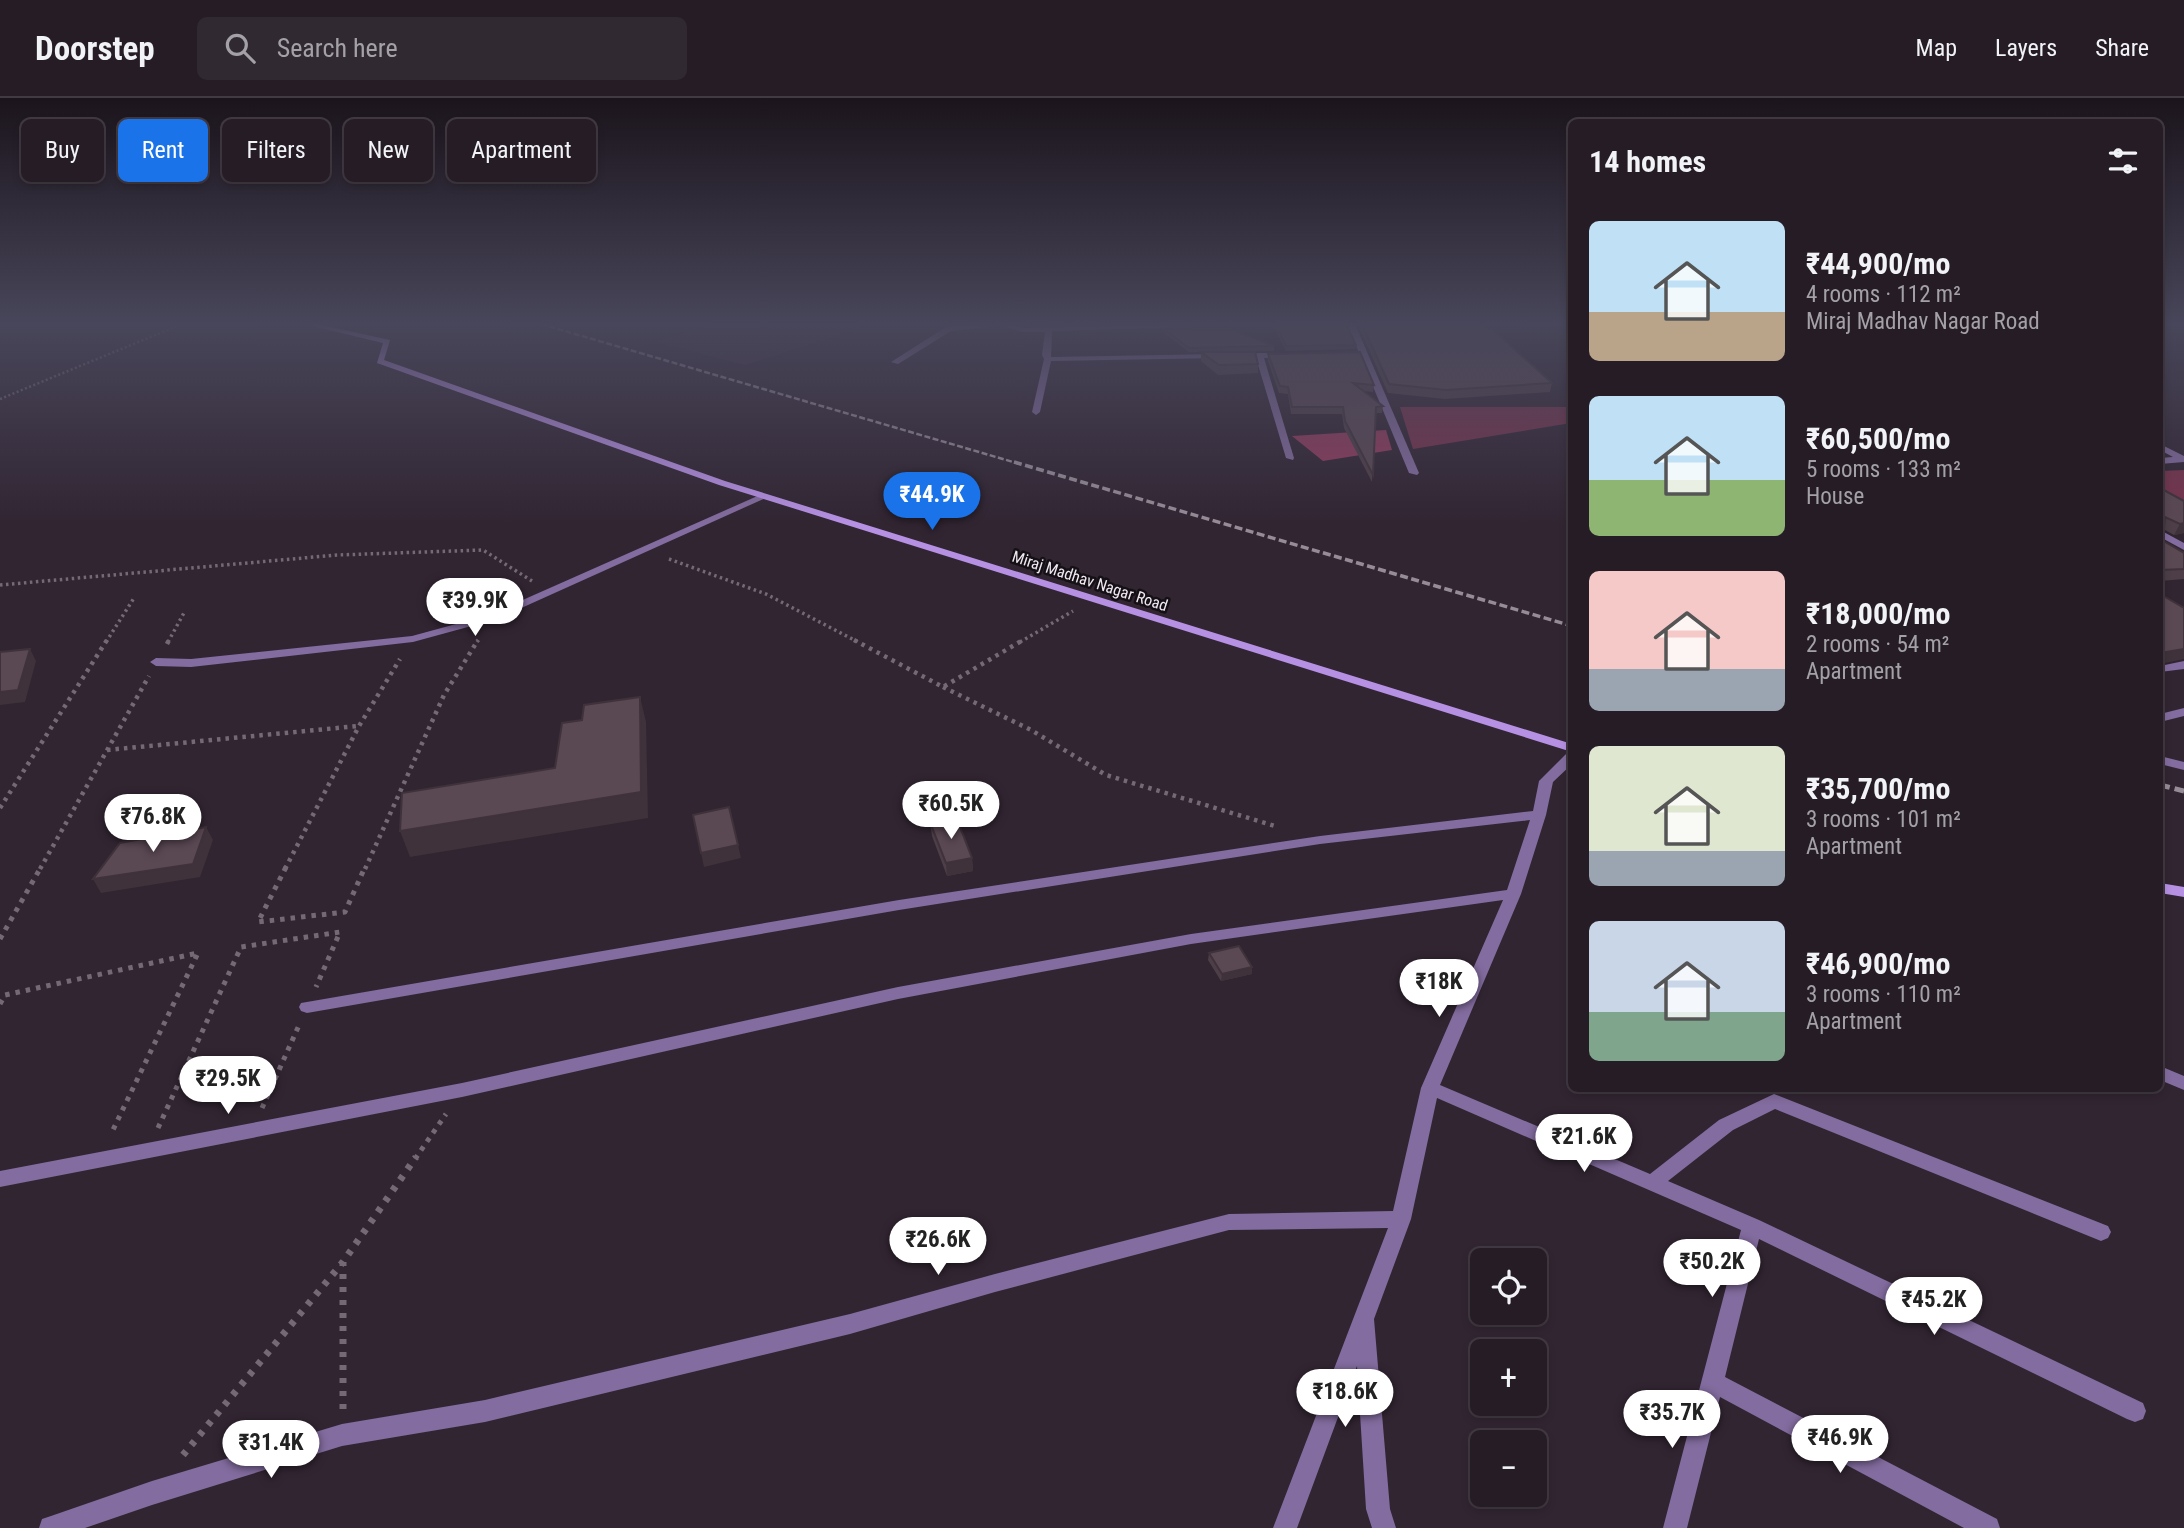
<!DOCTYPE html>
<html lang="en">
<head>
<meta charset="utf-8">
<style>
  :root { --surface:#251c26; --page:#312932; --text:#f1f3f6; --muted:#a3a1a7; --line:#423a43; --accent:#1a73e8 }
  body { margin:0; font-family:"Roboto Condensed",sans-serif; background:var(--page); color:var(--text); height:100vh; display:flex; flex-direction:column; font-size:26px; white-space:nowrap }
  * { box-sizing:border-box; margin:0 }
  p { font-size:23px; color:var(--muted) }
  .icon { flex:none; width:38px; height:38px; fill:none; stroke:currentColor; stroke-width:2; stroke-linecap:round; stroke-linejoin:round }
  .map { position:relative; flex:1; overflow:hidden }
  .details { position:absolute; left:1568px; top:21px; width:595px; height:973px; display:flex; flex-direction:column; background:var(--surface); border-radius:10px; box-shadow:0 4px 10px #0003,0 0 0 2px var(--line) }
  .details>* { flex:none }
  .guide { position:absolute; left:21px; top:21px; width:665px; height:63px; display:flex; gap:14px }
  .tools { position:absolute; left:1470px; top:1150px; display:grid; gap:14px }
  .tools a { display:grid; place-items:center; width:77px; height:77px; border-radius:10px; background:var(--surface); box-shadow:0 4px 10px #0003,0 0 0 2px var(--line); font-size:35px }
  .price { position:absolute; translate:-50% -60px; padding:0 16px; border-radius:24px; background:#fff; color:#222; font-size:23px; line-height:46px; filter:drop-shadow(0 2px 4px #0008) }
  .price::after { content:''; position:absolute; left:50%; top:42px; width:21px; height:16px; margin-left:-10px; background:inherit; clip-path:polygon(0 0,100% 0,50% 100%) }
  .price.active { background:var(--accent); color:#fff }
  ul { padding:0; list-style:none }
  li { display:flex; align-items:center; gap:21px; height:175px; padding:0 21px }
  li span { display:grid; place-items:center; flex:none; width:196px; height:140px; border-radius:10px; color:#555 }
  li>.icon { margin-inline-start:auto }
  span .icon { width:84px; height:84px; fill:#fffc; stroke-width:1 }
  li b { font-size:30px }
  h2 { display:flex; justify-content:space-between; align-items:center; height:84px; padding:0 21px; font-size:30px }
  .chip { padding:0 24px; border-radius:10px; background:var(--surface); box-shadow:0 4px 10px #0003,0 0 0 2px var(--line); font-size:24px; line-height:63px }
  .chip.active { background:var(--accent); color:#fff }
  header { display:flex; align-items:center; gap:42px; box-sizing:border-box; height:98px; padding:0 35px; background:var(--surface); border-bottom:2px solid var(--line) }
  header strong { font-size:33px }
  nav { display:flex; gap:38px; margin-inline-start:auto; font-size:24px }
  .search { width:490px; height:63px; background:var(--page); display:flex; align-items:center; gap:18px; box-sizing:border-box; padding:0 24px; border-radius:10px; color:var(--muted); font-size:26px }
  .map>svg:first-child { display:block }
  .built { fill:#3d2c3f }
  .green { fill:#77334c }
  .forest { fill:#923b5c }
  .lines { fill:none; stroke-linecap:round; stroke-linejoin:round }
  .path-far4 { stroke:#746975; stroke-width:2.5; stroke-dasharray:2 2.5; stroke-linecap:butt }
  .path-far3 { stroke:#746975; stroke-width:3.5; stroke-dasharray:2.5 3.5; stroke-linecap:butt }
  .path-far2 { stroke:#746975; stroke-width:4.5; stroke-dasharray:3.5 5; stroke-linecap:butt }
  .path-far1 { stroke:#746975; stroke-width:5; stroke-dasharray:4.5 6; stroke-linecap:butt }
  .path { stroke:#746975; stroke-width:7; stroke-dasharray:5 8; stroke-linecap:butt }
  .street { fill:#836c9f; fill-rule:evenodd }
  .secondary { fill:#b690e3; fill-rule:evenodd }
  .rail-far2 { stroke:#968c97; stroke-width:2.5; stroke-dasharray:6 2.5; stroke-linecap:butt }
  .rail-far1 { stroke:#968c97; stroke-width:3.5; stroke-dasharray:8 3.5; stroke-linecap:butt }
  .rail { stroke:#968c97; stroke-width:5; stroke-dasharray:10 5; stroke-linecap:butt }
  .wall { fill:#4d3e47 }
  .shaded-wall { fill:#3f323a }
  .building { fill:#5a4853; stroke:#3f323a; stroke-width:2 }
  .labels { text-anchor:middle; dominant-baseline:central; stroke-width:5; stroke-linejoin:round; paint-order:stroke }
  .far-street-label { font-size:16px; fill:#f2eaf3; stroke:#151016 }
</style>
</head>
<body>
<header>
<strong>Doorstep</strong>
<div class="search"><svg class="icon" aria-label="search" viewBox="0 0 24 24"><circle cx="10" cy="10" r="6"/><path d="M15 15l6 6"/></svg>Search here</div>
<nav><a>Map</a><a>Layers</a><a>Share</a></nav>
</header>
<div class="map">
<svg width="2184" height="1430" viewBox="0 0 2184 1430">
  <rect width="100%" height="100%" fill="#312532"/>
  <polygon class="built" points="712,226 873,226 745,267 656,244"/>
  <g class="green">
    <polygon points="1400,309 1571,309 1571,325 1413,351"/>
    <polygon points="2184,372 2184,410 2160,396 2160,373"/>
  </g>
  <polygon class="forest" points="1386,332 1392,352 1323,363 1292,338"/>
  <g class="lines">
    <polyline class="path-far4" points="0,301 182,226"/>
    <g class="path-far3">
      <polyline points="669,461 766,496 858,544"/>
      <polyline points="0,487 337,457 483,452 532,483"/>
      <polyline points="106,544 134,500"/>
      <polyline points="168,544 185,513"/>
      <polyline points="477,544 479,541"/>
      <polyline points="1020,544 1073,513"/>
    </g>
    <g class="path-far2">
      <polyline points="854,542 943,589 1023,542"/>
      <polyline points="167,546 169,542"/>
      <polyline points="943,589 1031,632 1106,677 1275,728"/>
      <polyline points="107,652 358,628"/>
      <polyline points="0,710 107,542"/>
      <polyline points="40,771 149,578"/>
      <polyline points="285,771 359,628 400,561"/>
      <polyline points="365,771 444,597 478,542"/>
    </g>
    <g class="path-far1">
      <polyline points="286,769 258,824 345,814 365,769"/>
      <polyline points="0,841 41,769"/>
      <polyline points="0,906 5,897 198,855 111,1036"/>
      <polyline points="262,1010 300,925"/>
      <polyline points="158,1030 241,849 340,834 316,889"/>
      <polyline points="415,1061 446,1016"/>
    </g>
    <g class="path">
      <polyline points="343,1311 343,1164 416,1059"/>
      <polyline points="183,1357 343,1164"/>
    </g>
    <g class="street">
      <polygon points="983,226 1006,226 1024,230 1230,226 1226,228 1052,233 1051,259 1219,256 1223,258 1219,260 1051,263 1040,314 1036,317 1032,314 1044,261 1042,257 1045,234 1024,234 999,228 951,233 898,266 891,264 946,229"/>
      <polygon points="1347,226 1355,226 1419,375 1417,377 1409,375"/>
      <polygon points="1259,255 1286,255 1290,257 1286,259 1264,260 1294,360 1293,362 1286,360 1256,260 1239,260 1235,258"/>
      <polygon points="2160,346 2184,358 2184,364 2160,366 2160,360 2173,359 2160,352"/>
      <polygon points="762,396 770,398 497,521 413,544 191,569 156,568 150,564 156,560 191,561 412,538 489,517"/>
      <polygon points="2160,432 2184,445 2184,452 2160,439"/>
      <polygon points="2184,563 2184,571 2160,574 2160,568"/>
      <polygon points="2184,610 2184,618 2160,624 2160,616"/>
      <polygon points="1572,654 1572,666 1553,684 1546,717 1521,796 1440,987 1650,1076 1719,1022 1774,996 2108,1128 2111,1134 2108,1140 2101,1143 1775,1011 1733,1032 1668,1083 1759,1122 2143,1305 2146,1313 2143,1321 2135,1324 2127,1321 1759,1141 1725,1279 1997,1421 2000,1430 1964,1430 1720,1299 1687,1430 1663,1430 1741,1132 1437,1000 1411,1121 1374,1221 1390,1411 1396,1430 1372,1430 1366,1411 1357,1268 1297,1430 1273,1430 1388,1130 1229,1132 995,1194 850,1236 485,1324 342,1348 152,1407 85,1430 39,1430 42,1421 51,1418 152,1383 342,1326 485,1302 850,1216 995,1176 1229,1116 1393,1113 1421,990 1503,802 1191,846 898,901 462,999 0,1089 0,1073 462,985 898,889 1191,836 1507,792 1530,722 1320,746 899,812 307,915 301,913 299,909 301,905 899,802 1320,738 1533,713 1539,683 1567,655"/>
      <polygon points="2160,658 2184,664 2184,672 2160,666"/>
      <polygon points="2160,968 2184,978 2184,992 2160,982"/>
    </g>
    <g class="secondary">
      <polygon points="304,226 317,226 390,242 384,262 725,383 1572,646 1572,654 719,387 377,265 383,245"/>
      <polygon points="2160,785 2184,789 2184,799 2160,795"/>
    </g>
    <polyline class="rail-far2" points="541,226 1020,366"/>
    <polyline class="rail-far1" points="1014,364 1572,528"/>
    <polyline class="rail" points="2160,687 2184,693"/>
  </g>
  <g class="wall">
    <polygon points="1046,226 1098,226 1048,227"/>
    <polygon points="1273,226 1346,226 1356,247 1355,251 1286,253"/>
    <polygon points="1360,226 1481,226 1482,231 1552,285 1550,294 1445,301 1388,295 1359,229"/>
    <polygon points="1164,231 1274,248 1274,253 1189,254 1164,235"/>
    <polygon points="1201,254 1258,266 1258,275 1218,277 1201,263"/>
    <polygon points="1268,256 1374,287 1373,294 1363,293 1383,308 1382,315 1375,315 1372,384 1344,330 1342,316 1291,316 1288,296 1279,295 1268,263"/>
    <polygon points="2160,390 2184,403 2184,435 2174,437 2163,431 2160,438"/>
    <polygon points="2160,441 2184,455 2184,481 2160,483"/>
    <polygon points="930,724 972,760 973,773 947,778 932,738"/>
    <polygon points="1209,855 1252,876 1221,883 1208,862"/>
  </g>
  <g class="shaded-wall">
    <polygon points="2184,425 2184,435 2174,437 2180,426"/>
    <polygon points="30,551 36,563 25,604 0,607 0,594"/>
    <polygon points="2184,551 2184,561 2160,566 2160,555"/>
    <polygon points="640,599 646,624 648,720 410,759 400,733 641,694"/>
    <polygon points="206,729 213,742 200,779 101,795 93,781"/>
    <polygon points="738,747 741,760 704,769 701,755"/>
    <polygon points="972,760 973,773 947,778 946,765"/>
    <polygon points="1252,869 1252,876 1221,883 1222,876"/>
  </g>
  <g class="building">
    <polygon points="1276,226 1346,226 1356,247 1286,248"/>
    <polygon points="1362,226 1481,226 1482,231 1492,231 1552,285 1446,292 1389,286"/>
    <polygon points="1164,231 1233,232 1274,248 1189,250"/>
    <polygon points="1201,254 1255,254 1258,266 1219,267"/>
    <polygon points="1360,254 1374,287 1353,285 1383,308 1376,309 1373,377 1345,323 1343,309 1292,309 1288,289 1280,288 1268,256"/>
    <polygon points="2160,390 2184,403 2184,425 2180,426 2165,419 2164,430 2160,431"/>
    <polygon points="2160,441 2184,455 2184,471 2160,472"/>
    <polygon points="2160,496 2184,510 2184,551 2160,555"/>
    <polygon points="30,551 18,592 0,594 0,554"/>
    <polygon points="640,599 641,694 400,733 402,695 555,670 562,625 582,622 584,607"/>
    <polygon points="729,709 738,747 701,755 693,717"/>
    <polygon points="930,724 958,724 972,760 946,765"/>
    <polygon points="206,729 193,766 93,781 120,745"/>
    <polygon points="1239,848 1252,869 1222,876 1209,855"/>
  </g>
  <linearGradient id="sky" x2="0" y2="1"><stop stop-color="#1b141c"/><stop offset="0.53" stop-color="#48465a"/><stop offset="1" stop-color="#48465a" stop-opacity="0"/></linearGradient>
  <rect width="2184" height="426" fill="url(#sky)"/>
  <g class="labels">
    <g class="far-street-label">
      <text transform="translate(1090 483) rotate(18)">Miraj Madhav Nagar Road</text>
    </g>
  </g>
</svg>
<div class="tools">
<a><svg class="icon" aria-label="locate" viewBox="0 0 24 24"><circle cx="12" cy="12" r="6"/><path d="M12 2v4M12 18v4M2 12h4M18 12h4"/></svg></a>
<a>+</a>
<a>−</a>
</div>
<b class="price active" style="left:932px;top:434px">₹44.9K</b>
<b class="price" style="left:475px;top:540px">₹39.9K</b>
<b class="price" style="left:951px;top:743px">₹60.5K</b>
<b class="price" style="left:153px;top:756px">₹76.8K</b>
<b class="price" style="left:1439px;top:921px">₹18K</b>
<b class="price" style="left:228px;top:1018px">₹29.5K</b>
<b class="price" style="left:1584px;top:1076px">₹21.6K</b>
<b class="price" style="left:938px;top:1179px">₹26.6K</b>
<b class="price" style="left:1712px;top:1201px">₹50.2K</b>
<b class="price" style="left:1934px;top:1239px">₹45.2K</b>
<b class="price" style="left:1345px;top:1331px">₹18.6K</b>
<b class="price" style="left:1672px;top:1352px">₹35.7K</b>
<b class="price" style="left:1840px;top:1377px">₹46.9K</b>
<b class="price" style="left:271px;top:1382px">₹31.4K</b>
<div class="guide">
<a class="chip">Buy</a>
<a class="chip active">Rent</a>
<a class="chip">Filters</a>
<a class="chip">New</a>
<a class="chip">Apartment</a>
</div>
<section class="details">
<h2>14 homes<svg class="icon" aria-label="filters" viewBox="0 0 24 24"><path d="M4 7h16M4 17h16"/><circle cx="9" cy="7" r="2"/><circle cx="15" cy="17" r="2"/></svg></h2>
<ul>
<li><span style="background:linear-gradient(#bfe0f5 65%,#b9a48a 0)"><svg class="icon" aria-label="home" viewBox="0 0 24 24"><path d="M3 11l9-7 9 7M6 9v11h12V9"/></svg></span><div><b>₹44,900/mo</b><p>4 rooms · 112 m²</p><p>Miraj Madhav Nagar Road</p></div></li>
<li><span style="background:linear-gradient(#bfe0f5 60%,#8fb573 0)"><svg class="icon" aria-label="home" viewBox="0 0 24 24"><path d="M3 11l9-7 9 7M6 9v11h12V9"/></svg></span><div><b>₹60,500/mo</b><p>5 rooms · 133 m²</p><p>House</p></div></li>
<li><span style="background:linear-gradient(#f6c9c9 70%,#9aa5b1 0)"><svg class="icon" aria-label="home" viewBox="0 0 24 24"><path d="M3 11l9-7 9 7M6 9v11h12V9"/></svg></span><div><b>₹18,000/mo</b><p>2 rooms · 54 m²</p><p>Apartment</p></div></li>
<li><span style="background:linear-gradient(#dfe7d0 75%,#9aa5b1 0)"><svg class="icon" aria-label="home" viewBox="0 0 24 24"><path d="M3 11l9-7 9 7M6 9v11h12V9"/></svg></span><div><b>₹35,700/mo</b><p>3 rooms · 101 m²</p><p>Apartment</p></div></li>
<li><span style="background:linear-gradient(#c9d6e8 65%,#7fa58c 0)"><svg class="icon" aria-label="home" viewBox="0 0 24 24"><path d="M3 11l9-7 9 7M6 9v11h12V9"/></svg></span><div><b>₹46,900/mo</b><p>3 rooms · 110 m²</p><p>Apartment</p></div></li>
</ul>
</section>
</div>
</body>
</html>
